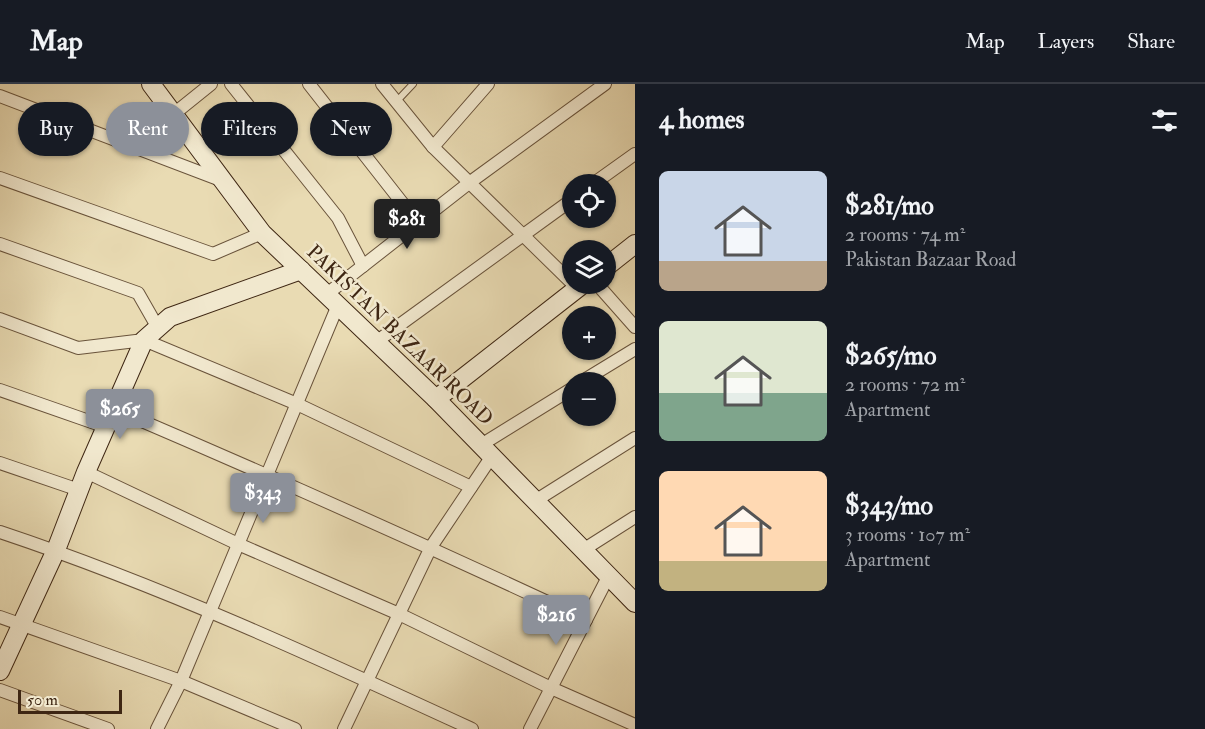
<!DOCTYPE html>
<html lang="en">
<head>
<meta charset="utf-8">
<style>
  :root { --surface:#171b24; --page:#20242c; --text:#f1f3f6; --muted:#9ea1a6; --line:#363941; --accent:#8c9099 }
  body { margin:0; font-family:"IM FELL Double Pica",serif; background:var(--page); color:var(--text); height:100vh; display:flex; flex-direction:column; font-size:22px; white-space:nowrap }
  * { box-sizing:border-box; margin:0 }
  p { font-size:20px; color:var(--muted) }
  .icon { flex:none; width:33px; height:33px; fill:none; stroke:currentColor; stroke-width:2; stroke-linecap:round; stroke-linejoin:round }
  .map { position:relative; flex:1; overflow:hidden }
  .drawer { display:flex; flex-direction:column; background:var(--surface); width:570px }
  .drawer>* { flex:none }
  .guide { position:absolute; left:18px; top:18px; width:526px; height:54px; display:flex; gap:12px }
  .buttons { position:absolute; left:562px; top:90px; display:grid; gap:12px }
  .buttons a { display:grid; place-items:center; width:54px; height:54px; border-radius:50%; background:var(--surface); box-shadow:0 2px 4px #0004; font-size:30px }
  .scale { position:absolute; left:18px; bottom:15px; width:104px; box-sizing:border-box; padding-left:6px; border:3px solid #3e2613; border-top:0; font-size:16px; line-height:21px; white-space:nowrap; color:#3e2613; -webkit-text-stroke:4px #f1e8ce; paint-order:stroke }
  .price { position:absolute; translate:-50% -51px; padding:0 14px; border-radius:6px; background:var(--accent); color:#fff; font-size:20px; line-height:39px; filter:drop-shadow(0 2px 3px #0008) }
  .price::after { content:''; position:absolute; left:50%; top:36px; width:18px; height:14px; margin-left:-9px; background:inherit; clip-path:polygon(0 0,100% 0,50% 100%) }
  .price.active { background:#222; color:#fff }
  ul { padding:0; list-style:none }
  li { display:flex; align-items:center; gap:18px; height:150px; padding:0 24px }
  li span { display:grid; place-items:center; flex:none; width:168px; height:120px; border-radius:9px; color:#555 }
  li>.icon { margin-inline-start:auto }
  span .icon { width:72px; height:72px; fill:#fffc; stroke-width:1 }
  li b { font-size:26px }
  h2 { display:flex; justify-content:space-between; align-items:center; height:72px; padding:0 24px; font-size:26px }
  .pill { padding:0 21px; border-radius:27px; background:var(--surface); box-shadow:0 2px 4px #0004; font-size:21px; line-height:54px }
  .pill.active { background:var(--accent); color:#fff }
  header { display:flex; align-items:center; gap:36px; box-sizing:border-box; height:84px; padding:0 30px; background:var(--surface); border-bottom:2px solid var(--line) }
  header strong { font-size:28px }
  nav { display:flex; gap:33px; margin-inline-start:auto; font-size:21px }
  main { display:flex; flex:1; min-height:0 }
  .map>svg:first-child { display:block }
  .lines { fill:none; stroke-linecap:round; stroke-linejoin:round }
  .lane-casing { stroke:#69533b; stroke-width:8 }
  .street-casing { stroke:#69533b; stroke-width:14 }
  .secondary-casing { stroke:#3e2613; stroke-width:20 }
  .lane { stroke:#f1e8ce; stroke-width:6 }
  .street { stroke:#f1e8ce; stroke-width:12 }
  .secondary { stroke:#f1e8ce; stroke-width:18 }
  .labels { text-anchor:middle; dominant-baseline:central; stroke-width:5; stroke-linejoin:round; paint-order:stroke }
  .street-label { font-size:20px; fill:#3e2613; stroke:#f1e8ce }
</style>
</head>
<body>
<header>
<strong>Map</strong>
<nav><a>Map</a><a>Layers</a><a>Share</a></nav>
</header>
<main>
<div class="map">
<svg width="635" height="645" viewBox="0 0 635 645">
  <rect width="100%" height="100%" fill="#e9dbb3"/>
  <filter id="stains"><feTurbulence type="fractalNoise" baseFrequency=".00333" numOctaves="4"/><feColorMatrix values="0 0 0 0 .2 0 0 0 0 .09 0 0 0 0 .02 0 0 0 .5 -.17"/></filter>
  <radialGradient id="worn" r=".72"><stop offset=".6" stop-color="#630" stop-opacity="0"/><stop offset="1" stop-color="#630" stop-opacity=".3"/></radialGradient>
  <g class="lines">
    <g class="lane-casing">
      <polyline id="lane" points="396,18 413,0"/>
    </g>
    <g class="street-casing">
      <g id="street">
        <polyline points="231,0 338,134 363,182"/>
        <polyline points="309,0 418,139"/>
        <polyline points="382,0 433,63 577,204"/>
        <polyline points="0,12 223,97"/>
        <polyline points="175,29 211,0"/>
        <polyline points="433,63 488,0"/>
        <polyline points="0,94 213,170 262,149"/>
        <polyline points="593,100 635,70"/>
        <polyline points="0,160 138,209 158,244"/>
        <polyline points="597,200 635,243"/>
        <polyline points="327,210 469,99 605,0"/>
        <polyline points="0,235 78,264 144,256 297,320 471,403"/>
        <polyline points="376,258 573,115"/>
        <polyline points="581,298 635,265"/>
        <polyline points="0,306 106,343"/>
        <path d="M114 325C273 393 430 463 586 536"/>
        <polyline points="481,361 573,304"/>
        <polyline points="0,379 79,406"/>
        <polyline points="86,388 238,460 399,530 551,604 635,641"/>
        <polyline points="535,417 635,354"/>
        <path d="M0 448C162 502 318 574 472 645"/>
        <polyline points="583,466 635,433"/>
        <polyline points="0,533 181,597 295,645"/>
        <polyline points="0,606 108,645"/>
        <polyline points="157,645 181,597 338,221"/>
        <polyline points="344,645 431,463 492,372"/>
        <polyline points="530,645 608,493"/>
      </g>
    </g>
    <g class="secondary-casing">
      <g id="secondary">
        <polyline points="151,0 262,149 436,315 635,519"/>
        <polyline points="606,183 635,160"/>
        <polyline points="436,315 583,200"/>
        <polyline points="0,587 56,466 86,388 144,256 170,233 301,186"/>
      </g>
    </g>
    <use href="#lane" class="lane"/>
    <use href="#street" class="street"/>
    <use href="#secondary" class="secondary"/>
  </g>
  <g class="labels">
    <g class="street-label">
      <text transform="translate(400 251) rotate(44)">PAKISTAN BAZAAR ROAD</text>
    </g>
  </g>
  <rect width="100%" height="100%" filter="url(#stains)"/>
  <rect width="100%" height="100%" fill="url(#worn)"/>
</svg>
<div class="buttons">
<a><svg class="icon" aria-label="locate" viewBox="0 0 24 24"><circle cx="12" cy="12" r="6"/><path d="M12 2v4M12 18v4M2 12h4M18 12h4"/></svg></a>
<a><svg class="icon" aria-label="layers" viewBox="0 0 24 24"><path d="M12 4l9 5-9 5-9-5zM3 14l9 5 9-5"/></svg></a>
<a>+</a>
<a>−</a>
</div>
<div class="scale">50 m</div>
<b class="price active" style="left:407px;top:166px">$281</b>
<b class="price" style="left:120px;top:356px">$265</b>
<b class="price" style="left:263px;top:440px">$343</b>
<b class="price" style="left:556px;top:562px">$216</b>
<div class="guide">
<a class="pill">Buy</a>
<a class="pill active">Rent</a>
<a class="pill">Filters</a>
<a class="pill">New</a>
</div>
</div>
<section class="drawer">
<h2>4 homes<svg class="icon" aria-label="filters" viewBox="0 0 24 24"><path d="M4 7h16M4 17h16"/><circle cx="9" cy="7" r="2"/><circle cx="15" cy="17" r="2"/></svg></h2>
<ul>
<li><span style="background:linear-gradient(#c9d6e8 75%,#b9a48a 0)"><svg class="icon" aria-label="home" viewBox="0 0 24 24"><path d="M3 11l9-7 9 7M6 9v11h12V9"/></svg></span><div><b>$281/mo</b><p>2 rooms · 74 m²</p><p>Pakistan Bazaar Road</p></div></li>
<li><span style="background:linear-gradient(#dfe7d0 60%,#7fa58c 0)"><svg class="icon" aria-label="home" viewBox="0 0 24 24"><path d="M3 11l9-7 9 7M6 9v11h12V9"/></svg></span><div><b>$265/mo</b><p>2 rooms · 72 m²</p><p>Apartment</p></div></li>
<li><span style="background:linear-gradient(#ffd9b3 75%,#c2b280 0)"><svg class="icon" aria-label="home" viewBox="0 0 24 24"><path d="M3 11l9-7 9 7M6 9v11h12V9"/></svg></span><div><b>$343/mo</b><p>3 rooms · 107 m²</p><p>Apartment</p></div></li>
</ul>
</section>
</main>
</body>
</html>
